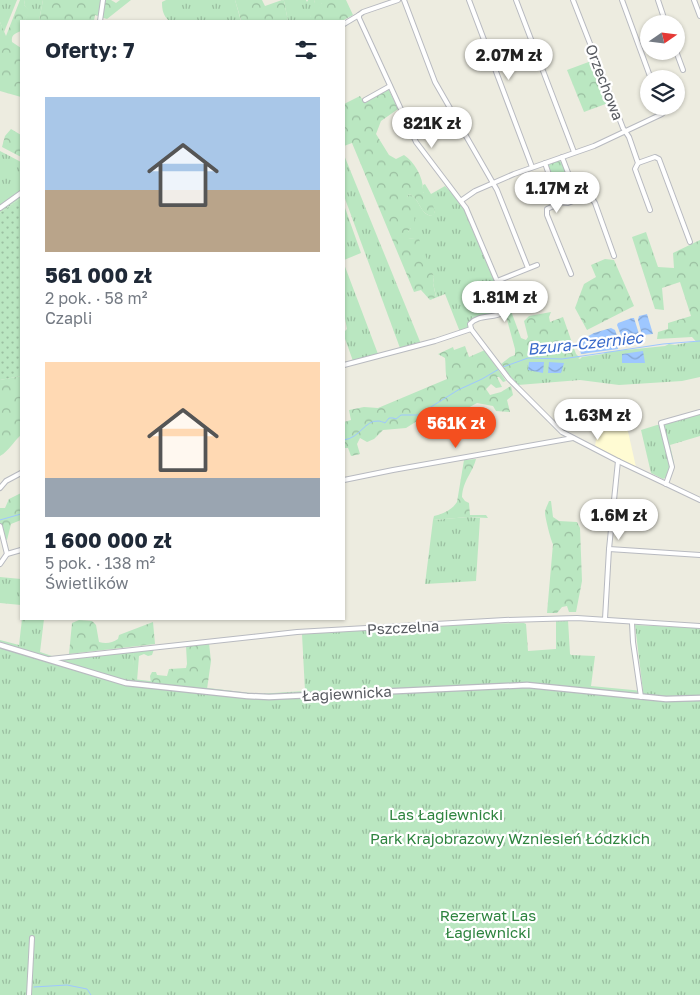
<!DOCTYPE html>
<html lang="pl">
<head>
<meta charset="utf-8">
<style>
  :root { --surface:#fff; --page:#f6f6f7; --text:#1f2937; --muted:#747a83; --accent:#f44f1f }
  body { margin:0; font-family:"Golos Text",sans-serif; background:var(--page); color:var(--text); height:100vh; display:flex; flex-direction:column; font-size:19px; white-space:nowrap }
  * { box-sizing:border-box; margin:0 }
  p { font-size:16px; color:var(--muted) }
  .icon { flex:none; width:28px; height:28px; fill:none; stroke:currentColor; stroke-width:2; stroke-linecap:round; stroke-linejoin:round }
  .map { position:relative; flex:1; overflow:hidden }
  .sheet { position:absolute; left:20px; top:20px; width:325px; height:600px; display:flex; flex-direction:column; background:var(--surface); border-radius:0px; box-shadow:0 1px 4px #0004 }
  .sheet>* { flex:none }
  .needle { width:32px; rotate:76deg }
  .buttons { position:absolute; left:640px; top:15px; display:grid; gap:10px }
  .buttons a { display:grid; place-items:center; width:45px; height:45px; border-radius:50%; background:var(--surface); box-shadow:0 1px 4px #0004; font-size:25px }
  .price { position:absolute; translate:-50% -42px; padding:0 11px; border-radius:18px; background:#fff; color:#222; font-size:16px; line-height:32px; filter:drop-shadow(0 1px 2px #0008) }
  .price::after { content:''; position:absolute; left:50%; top:30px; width:15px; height:11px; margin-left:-8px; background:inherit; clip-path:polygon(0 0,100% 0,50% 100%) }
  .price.selected { background:var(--accent); color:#fff }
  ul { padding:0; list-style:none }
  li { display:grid; align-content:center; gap:10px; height:265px; padding:0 25px }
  li span { display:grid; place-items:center; height:155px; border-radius:0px; color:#555 }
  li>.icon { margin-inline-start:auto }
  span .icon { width:90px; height:90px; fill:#fffc; stroke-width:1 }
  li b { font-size:21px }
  h2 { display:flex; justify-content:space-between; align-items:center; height:60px; padding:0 25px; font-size:21px }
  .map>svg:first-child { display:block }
  .commercial { fill:#fffbd3 }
  .grass { fill:url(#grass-tufts) }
  .forest { fill:url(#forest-crowns) }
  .garden { fill:url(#garden-dots) }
  .water { fill:url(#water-waves) }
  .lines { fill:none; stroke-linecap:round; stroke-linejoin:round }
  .stream { stroke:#9ec7ff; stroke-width:1 }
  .minor-casing { stroke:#b8bac0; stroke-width:6 }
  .tertiary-casing { stroke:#b8bac0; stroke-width:7 }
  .minor { stroke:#fff; stroke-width:4 }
  .tertiary { stroke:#fff; stroke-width:4.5 }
  .labels { text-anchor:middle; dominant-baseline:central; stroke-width:4.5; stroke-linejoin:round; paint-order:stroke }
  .street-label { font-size:15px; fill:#595c62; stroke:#fff }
  .park-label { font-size:15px; fill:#2e843f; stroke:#fff }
  .water-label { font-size:16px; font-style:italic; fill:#396aca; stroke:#fff }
</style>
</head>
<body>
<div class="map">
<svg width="700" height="995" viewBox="0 0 700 995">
  <defs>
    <pattern id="grass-tufts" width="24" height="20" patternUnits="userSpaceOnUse" patternTransform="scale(1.25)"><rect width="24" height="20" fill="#bae7c1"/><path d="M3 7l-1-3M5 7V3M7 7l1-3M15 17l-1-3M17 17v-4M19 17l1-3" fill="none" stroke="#9abea0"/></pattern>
    <pattern id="forest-crowns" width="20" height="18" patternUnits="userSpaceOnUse" patternTransform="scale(1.25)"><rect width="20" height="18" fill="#bae7c1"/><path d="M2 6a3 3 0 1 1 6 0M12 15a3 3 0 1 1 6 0" fill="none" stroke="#9abea0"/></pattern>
    <pattern id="garden-dots" width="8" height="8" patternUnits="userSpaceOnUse" patternTransform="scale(1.25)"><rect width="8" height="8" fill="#bae7c1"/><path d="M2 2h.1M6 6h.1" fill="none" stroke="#9abea0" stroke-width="1.8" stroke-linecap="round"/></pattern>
    <pattern id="water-waves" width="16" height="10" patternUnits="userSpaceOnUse" patternTransform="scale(1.25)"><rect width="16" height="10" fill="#9ec7ff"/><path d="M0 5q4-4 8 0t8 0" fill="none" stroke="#84a5d2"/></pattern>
  </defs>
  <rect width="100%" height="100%" fill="#edece0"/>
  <polygon class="commercial" points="598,424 614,430 627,427 636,467 595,447"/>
  <g class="grass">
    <polygon points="0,0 17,0 4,32 0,22"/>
    <polygon points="25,0 43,0 39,21 25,21 29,11 24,5"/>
    <path d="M166 0H235L241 21H169C163 15 162 10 162 2Z"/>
    <polygon points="282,0 306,0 307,2 308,0 314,0 315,3 321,3 323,5 310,16 317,21 288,21 284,1"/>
    <polygon points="0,151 21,162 21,198 0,213"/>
    <polygon points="344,155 421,344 400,348 344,196"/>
    <path d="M425 184 431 194 445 186 460 202 464 209 493 277 503 310 502 313C489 315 470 314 468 328L460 332 445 294 430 300 436 296 433 283 434 277 415 239 408 238V232L411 228 407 197 409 194C421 199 419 214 432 216L435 212 423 192V185Z"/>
    <polygon points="344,205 361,253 344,260"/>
    <polygon points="344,264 378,354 353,361 344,336 344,332 347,329 344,313"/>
    <polygon points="691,342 700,342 700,377 682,381 619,385 580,380 518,385 503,369 517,360 580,359 582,357 603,354 606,352 665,346 669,344 675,345"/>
    <polygon points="700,414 700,436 670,445 674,463 672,464 662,425 663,422"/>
    <polygon points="657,425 659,425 670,468 667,477 663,479 651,473 641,430"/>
    <polygon points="468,517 480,518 476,581 425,584 433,520"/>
    <polygon points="0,577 21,579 21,605 0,603"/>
    <polygon points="22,619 44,619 40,652 64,660 134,651 133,679 258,694 305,691 302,634 467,624 524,623 526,624 528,651 556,649 556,620 568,620 570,654 571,655 595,656 591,686 643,691 635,625 700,628 700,995 0,995 0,640 19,645"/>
  </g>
  <g class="forest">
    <path d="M20 0H25L24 5 30 11 25 21H21V31C14 34 11 35 12 42L21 48V97L0 91V22L6 36Z"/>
    <polygon points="43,0 111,0 116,3 120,0 131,0 107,19 95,15 94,21 39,21"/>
    <polygon points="235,0 262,0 265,6 282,0 284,1 288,21 240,21 241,20"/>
    <polygon points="314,0 346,0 353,15 342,21 311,20 310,15 322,5 321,3 315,3"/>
    <polygon points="594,60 611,102 584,112 567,70"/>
    <path d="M388 88 398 109 381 121 376 134 389 155 396 159 404 155C415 162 424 179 423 192L432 202 435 212 433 216C419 215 421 199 409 194L407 197C413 205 415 217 415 227L411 228 408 232V238L419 239 434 277 433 283 436 297 430 300 421 290 414 292 352 143 344 146V104L360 96 365 103Z"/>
    <polygon points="11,129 21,135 21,157 2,147 5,136"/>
    <polygon points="556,160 563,162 572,188 579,195 563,202 559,198 547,166"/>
    <polygon points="646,232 658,267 674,268 673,253 700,240 700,346 692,337 657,339 658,332 668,329 668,323 691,316 680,282 662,288 664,310 655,309 632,237"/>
    <polygon points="605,259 614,260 634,306 587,330 575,308 584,284 596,277 591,265"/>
    <polygon points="511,311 521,338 526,340 528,337 524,321 529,316 551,312 549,317 550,322 563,317 576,354 580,358 576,360 528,360 526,380 519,384 501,364 510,357 515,355 515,349 506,316"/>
    <path d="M465 346 469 357 485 350 506 381 503 382 499 377H497L502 387 496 388 491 384 486 389 490 395 501 392 511 386 513 395 507 400 510 412 496 411 493 406 477 403 466 409 462 416 442 418 433 411 406 428 383 430 374 439 367 442 360 438 357 444 360 454 351 456 348 448H344V422L351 420 349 410 364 407 378 408 447 379C445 372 446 366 445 358L438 354 453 347 454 350Z"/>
    <path d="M21 376V435C13 442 9 451 0 456V380Z"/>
    <path d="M476 459C472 474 463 480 462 497L465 501 469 503 470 515H486L488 518 468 517 433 520 434 516C443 514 452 510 457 502L464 460Z"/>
    <polygon points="21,493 21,520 11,524 7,540 0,538 0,508 5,508 9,499"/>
    <path d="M549 501H551L553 517 559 521 577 522 580 528 582 581 576 612H569L567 606 562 607 557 613H547L553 544C551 541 545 517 545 513 545 509 548 504 549 501Z"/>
    <path d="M79 620 92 621 96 625 99 642C106 644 112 643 118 639L119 635 153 622 155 644 69 654 72 623Z"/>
    <polygon points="209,643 211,661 207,689 151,683 150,676 152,672 156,672 157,675 167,676 169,669 186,668 187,664 186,646"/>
    <polygon points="154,649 152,655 148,656 144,654 139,656 137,681 132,680 134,651"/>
  </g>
  <polygon class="garden" points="21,198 21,376 0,380 0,213"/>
  <g class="water">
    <polygon points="647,314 653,334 642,335 638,320 639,316"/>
    <polygon points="632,318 634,318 639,334 627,339 622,338 617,325 618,323"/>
    <polygon points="611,328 615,330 619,342 618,349 581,354 578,343 579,341 594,333"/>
    <polygon points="643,351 645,363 622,363 622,354"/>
    <polygon points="529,362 544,362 543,373 528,370"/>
    <polygon points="549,362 564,363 561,373 548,373"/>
  </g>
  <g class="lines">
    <g class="stream">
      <polyline points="503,367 528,358 562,359 663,344 700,341"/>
      <path d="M344 440C360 438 365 420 378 421 380 421 383 422 385 423L389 418H393L396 419 401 415H418L458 390 482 379 499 369"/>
      <polyline points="0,520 21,514"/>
      <polyline points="34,987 67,985 87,989 91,995"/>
    </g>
    <g class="minor-casing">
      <g id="minor">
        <path d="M398 0 363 12 359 15V18L416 142 466 208 497 281 505 308 504 312C494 319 478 314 470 324L471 329"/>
        <polyline points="404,0 435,82 497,190 528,268"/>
        <polyline points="469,0 532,167"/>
        <polyline points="516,0 574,152"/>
        <polyline points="573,0 623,128 629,137 638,163 635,169 650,210"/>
        <polyline points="622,0 651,79"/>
        <polyline points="658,0 666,24"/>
        <polyline points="694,0 700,16"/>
        <polyline points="100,21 103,0"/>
        <polyline points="344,24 359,15"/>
        <polyline points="676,51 683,70"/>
        <polyline points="365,100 390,86"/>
        <polyline points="562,157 575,191 579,194 591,197 595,203 614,256"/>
        <polyline points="545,163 558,201 556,205 547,209 547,215 571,274"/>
        <polyline points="638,163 655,157 659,159 690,242"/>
        <polyline points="462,200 475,191 514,174 594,146 662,114 664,112 662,106"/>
        <polyline points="558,202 568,203 586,196"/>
        <polyline points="0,208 21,193"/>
        <polyline points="497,281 537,265"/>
        <polyline points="471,329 509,379 562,432 618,461 700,500"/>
        <polyline points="344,365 435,341 471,329"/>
        <polyline points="344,480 393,470 573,438"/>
        <polyline points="666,484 672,467 661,423 700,412"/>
        <polyline points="0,488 6,481 21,473"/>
        <polyline points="0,526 7,554"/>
        <polyline points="609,549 700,555"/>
        <polyline points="0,564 7,554 21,550"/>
        <polyline points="605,619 609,549 618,461"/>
        <polyline points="632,623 633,642 641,697"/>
        <polyline points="50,659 297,632 505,620 577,618 700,626"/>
        <polyline points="29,995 32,938"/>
      </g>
    </g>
    <g class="tertiary-casing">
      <polyline id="tertiary" points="0,645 126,683 247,696 269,697 527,685 666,699 700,698"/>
    </g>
    <use href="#minor" class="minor"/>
    <use href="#tertiary" class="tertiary"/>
  </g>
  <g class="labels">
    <g class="street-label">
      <text transform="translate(605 82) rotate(69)">Orzechowa</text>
      <text transform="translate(403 627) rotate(-3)">Pszczelna</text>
      <text transform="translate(347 693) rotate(-3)">Łagiewnicka</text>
    </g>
    <g class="park-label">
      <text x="446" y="814">Las Łagiewnicki</text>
      <text x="510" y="838">Park Krajobrazowy Wzniesień Łódzkich</text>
      <text x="488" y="915">Rezerwat Las<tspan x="488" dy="17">Łagiewnicki</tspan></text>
    </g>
    <g class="water-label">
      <text transform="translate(585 343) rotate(-6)">Bzura-Czerniec</text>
    </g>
  </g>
</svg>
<div class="buttons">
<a><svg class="needle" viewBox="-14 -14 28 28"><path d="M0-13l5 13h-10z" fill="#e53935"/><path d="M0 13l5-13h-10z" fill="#747a83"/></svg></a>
<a><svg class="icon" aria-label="layers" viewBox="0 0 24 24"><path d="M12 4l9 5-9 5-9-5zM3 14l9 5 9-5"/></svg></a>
</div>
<b class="price" style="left:509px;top:81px">2.07M zł</b>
<b class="price" style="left:432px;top:149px">821K zł</b>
<b class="price" style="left:557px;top:214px">1.17M zł</b>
<b class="price" style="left:505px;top:323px">1.81M zł</b>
<b class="price" style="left:598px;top:441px">1.63M zł</b>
<b class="price selected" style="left:456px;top:449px">561K zł</b>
<b class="price" style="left:619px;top:541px">1.6M zł</b>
<section class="sheet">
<h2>Oferty: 7<svg class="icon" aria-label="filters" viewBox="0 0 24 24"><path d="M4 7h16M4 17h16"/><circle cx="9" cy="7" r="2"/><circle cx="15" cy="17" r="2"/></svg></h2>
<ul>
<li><span style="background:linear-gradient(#a9c7e8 60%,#b9a48a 0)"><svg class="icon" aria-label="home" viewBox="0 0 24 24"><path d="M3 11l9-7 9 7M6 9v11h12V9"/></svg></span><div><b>561 000 zł</b><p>2 pok. · 58 m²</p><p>Czapli</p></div></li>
<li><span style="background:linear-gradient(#ffd9b3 75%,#9aa5b1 0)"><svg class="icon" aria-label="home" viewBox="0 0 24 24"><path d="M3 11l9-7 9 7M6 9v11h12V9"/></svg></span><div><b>1 600 000 zł</b><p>5 pok. · 138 m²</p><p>Świetlików</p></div></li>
</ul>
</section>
</div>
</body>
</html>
